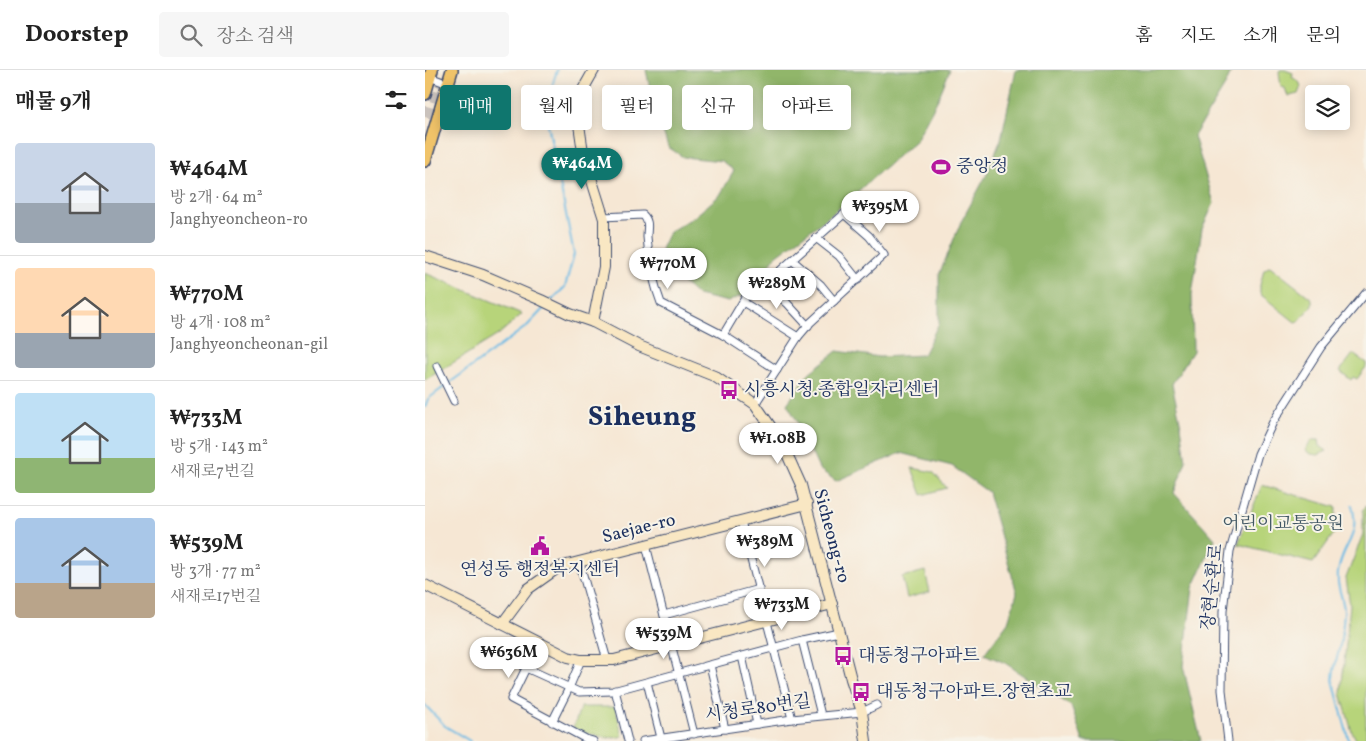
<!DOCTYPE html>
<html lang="ko">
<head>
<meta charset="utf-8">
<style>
  :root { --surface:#fff; --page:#f6f6f6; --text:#222; --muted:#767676; --line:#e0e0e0; --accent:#0f766e }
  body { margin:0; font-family:Vollkorn,"Noto Serif KR",serif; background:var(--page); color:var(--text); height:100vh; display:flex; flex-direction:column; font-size:19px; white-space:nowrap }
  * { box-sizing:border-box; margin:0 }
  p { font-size:16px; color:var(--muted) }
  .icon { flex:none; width:28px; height:28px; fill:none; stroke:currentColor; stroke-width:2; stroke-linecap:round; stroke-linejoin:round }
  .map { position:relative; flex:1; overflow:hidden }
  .side { display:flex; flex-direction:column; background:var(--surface); width:425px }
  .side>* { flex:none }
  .hud { position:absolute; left:15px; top:15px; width:475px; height:45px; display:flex; gap:10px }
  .buttons { position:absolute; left:880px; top:15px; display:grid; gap:10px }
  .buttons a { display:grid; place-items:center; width:45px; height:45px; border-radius:5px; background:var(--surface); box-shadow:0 2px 12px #0003; font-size:25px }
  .price { position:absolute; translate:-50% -42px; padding:0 11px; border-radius:18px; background:#fff; color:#222; font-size:16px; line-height:32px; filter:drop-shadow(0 1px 2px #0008) }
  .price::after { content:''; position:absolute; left:50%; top:30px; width:15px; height:11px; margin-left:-8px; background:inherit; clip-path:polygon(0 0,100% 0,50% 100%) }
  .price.selected { background:var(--accent); color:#fff }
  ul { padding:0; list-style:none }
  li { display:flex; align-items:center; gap:15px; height:125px; padding:0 15px }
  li+li { border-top:1px solid var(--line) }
  li span { display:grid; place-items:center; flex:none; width:140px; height:100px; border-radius:5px; color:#555 }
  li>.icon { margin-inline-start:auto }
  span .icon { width:60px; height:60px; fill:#fffc; stroke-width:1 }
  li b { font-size:21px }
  h2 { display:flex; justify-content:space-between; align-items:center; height:60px; padding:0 15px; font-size:21px }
  .tag { padding:0 18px; border-radius:5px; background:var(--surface); box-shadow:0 2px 12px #0003; font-size:18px; line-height:45px }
  .tag.selected { background:var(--accent); color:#fff }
  header { display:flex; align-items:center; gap:30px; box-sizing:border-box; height:70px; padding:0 25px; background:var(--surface); border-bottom:1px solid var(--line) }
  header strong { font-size:24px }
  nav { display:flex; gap:28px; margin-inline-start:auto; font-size:18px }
  .search { width:350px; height:45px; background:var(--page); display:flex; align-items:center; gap:12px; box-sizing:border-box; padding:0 18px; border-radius:5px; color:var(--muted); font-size:19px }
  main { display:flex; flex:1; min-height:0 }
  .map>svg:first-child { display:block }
  .green { fill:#b7d47a; stroke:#69826c }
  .forest { fill:#91b66a; stroke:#567264 }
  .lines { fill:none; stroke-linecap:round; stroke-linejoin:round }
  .stream { stroke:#6abbe5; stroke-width:2 }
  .primary-tunnel { stroke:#cac2bc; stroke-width:11; stroke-dasharray:11 5.5; stroke-linecap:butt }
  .street-casing { stroke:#3c4b70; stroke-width:9 }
  .secondary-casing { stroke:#3c4b70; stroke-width:12 }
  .primary-casing { stroke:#3c4b70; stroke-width:14 }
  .street { stroke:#fff; stroke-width:7 }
  .secondary { stroke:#f9e7c3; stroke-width:10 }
  .primary { stroke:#f0c369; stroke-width:11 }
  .labels { text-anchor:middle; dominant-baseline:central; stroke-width:4; stroke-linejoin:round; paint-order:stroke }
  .poi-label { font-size:18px; fill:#1b2f5e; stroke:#f7f3e8; text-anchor:start }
  .park-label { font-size:18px; fill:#425865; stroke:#f7f3e8 }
  .street-label { font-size:18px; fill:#1b2f5e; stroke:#f7f3e8 }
  .town-label { font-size:28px; font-weight:bold; fill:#1b2f5e; stroke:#f7f3e8 }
</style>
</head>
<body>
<header>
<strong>Doorstep</strong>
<div class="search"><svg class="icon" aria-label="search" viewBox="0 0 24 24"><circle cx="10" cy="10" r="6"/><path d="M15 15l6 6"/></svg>장소 검색</div>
<nav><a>홈</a><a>지도</a><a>소개</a><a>문의</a></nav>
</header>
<main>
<section class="side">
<h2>매물 9개<svg class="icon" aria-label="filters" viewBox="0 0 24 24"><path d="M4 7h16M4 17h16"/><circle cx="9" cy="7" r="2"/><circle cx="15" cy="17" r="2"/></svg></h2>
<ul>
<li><span style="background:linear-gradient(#c9d6e8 60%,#9aa5b1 0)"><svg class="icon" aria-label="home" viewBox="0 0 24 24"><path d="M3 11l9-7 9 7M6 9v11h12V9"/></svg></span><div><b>₩464M</b><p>방 2개 · 64 m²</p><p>Janghyeoncheon-ro</p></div></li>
<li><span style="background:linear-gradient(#ffd9b3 65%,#9aa5b1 0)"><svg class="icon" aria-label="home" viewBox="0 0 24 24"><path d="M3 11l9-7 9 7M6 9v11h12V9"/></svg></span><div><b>₩770M</b><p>방 4개 · 108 m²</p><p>Janghyeoncheonan-gil</p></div></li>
<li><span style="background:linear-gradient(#bfe0f5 65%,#8fb573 0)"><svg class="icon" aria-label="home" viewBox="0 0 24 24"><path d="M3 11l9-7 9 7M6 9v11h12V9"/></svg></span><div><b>₩733M</b><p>방 5개 · 143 m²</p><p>새재로7번길</p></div></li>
<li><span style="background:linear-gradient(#a9c7e8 65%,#b9a48a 0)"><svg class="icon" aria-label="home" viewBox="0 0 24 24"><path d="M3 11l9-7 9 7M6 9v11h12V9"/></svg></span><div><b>₩539M</b><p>방 3개 · 77 m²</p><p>새재로17번길</p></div></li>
</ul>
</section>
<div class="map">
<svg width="941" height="671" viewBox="0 0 941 671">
  <rect width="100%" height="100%" fill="#f7f3e8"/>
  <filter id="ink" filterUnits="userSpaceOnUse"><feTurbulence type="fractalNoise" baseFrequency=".02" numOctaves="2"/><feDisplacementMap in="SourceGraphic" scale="10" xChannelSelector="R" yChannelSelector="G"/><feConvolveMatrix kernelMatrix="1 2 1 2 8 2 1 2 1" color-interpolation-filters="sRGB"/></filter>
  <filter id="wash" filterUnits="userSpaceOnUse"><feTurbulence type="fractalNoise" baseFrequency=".0096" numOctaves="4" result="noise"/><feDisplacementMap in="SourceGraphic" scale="20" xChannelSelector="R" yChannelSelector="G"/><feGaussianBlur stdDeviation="1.12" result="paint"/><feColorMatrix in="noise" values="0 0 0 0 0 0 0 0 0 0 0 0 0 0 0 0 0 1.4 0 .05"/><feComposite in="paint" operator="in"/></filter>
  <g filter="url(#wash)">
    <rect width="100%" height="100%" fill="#f6e7d4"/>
    <g class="green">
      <polygon points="855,0 860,0 868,3 867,7 874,12 876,16 873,24 864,26 862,24 860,18 856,17 854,2"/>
      <polygon points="845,196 887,229 887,235 874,251 870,252 835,224 835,215 839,200"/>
      <polygon points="0,203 97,244 73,265 0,310"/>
      <polygon points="928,284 941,293 941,297 932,309 928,307 926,310 915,301"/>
      <polygon points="887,370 894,370 895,376 902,381 893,385 886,384 880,380"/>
      <polygon points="487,398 508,402 522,418 497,425"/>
      <polygon points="837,415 911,437 910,462 888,493 813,474"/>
      <polygon points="941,436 941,671 932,671 927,662 916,623 925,535 921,508 938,464 938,439"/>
      <polygon points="500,501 505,522 482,528 477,507"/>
      <path d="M156 637H190L198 666C184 671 162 664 148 658Z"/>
    </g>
    <g class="forest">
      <polygon points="221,0 525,0 513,29 491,70 406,145 351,186 324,222 303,232 272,225 250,206 236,179 244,162 269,147 295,125 309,101 297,91 258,87 243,77 227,28"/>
      <polygon points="591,0 807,0 801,14 769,66 789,133 777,159 767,224 768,281 747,314 756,355 761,391 749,423 790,469 768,518 758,596 776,671 658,671 646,636 580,593 559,584 583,552 592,523 563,422 527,396 476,383 411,411 394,399 372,351 362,334 384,303 412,281 454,287 498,285 514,253 514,205 536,152 562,104 576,69"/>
    </g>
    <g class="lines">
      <g class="stream">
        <polyline points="126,231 140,217 149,184 120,39 132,0"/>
        <polyline points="23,314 102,256 121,236"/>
        <polyline points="0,337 3,329 19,317"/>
        <polyline points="0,635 20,656 45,671"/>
        <path d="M924 671 908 610C908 602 910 596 912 588 916 574 918 556 919 542 919 527 909 515 914 497 921 469 935 468 927 435"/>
      </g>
    </g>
  </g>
  <g filter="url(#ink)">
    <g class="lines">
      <polyline class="primary-tunnel" points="0,47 14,0"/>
      <g class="street-casing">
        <g id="street">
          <polyline points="2,6 23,14"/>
          <path d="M178 147 218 145C225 152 222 158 222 167 224 190 228 212 236 233L298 265 352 300"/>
          <polyline points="391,168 414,186 433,210"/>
          <polyline points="367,190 396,215 409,231"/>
          <polyline points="340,214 362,233 383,256"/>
          <polyline points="318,232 373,267"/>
          <polyline points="298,265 320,228 340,214 419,144 444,166 459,185 385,253 373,267 330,334"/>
          <polyline points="12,296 29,331"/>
          <polyline points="316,451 367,649"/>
          <polyline points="221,475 269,664"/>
          <polyline points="154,491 182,590"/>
          <polyline points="239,545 334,519"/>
          <polyline points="377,570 396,645"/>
          <polyline points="317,586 332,654"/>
          <polyline points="285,595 300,659"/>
          <polyline points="222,612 236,668"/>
          <polyline points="190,620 203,671"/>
          <polyline points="127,652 144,618 156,590"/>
          <polyline points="168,671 161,669 86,629 101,598 154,622 188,621 377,570 414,562"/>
          <polyline points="218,671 367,649 437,642 452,635"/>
          <polyline points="803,671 797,620 798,541 805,481 833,384 848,352 896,277 941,223"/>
        </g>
      </g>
      <g class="secondary-casing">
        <g id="secondary">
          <polyline points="0,186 58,205 116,230 145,244 168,252 214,276 289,306 330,334 357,373 376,415 426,609 437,642 441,671"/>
          <polyline points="168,252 179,197 179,149 158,82 152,41 156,23 169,0"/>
          <polyline points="0,515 143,587 156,590 189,590 407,534"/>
          <polyline points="77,554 103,519 134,497 382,434"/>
        </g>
      </g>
      <g class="primary-casing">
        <g id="primary">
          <polyline points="0,24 7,0"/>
          <polyline points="0,91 27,0"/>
        </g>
      </g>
      <use href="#street" class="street"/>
      <use href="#secondary" class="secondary"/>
      <use href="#primary" class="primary"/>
    </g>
  </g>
  <defs>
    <g id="stadium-bare" transform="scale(1.5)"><path d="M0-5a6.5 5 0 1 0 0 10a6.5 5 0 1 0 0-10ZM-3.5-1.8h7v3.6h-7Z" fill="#b5179e" stroke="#f7f3e8" stroke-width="2.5" paint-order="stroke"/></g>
    <g id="bus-bare" transform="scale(1.5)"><path d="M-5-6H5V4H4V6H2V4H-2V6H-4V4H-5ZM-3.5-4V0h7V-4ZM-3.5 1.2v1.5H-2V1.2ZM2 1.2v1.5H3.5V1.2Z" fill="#b5179e" stroke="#f7f3e8" stroke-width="2.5" paint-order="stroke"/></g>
    <g id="civic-bare" transform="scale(1.5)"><path d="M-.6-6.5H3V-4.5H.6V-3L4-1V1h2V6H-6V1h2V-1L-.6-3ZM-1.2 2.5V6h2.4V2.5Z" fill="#b5179e" stroke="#f7f3e8" stroke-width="2.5" paint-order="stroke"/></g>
  </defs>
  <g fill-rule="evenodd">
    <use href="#stadium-bare" x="516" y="97"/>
    <use href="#bus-bare" x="304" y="320"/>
    <use href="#civic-bare" x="115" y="476"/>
    <use href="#bus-bare" x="418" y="586"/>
    <use href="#bus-bare" x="436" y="622"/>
  </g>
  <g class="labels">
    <g class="poi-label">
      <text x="531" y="97">중앙정</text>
      <text x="319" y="320">시흥시청.종합일자리센터</text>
      <text x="115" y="500" text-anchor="middle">연성동 행정복지센터</text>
      <text x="433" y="586">대동청구아파트</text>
      <text x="451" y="622">대동청구아파트.장현초교</text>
    </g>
    <g class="park-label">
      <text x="858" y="454">어린이교통공원</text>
    </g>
    <g class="street-label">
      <text transform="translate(214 459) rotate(-14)">Saejae-ro</text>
      <text transform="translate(406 466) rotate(75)">Sicheong-ro</text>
      <text transform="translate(788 517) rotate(-84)">장현순환로</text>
      <text transform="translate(333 639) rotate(-8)">시청로80번길</text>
    </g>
    <g class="town-label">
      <text x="217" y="347">Siheung</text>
    </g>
  </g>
</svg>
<div class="buttons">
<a><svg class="icon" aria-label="layers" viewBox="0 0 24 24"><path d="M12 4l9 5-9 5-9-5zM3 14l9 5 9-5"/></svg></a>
</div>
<b class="price selected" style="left:157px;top:120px">₩464M</b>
<b class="price" style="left:455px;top:163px">₩395M</b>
<b class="price" style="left:243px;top:220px">₩770M</b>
<b class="price" style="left:352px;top:240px">₩289M</b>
<b class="price" style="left:353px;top:395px">₩1.08B</b>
<b class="price" style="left:340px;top:498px">₩389M</b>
<b class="price" style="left:357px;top:561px">₩733M</b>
<b class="price" style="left:239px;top:590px">₩539M</b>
<b class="price" style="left:84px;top:609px">₩636M</b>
<div class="hud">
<a class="tag selected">매매</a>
<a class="tag">월세</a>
<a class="tag">필터</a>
<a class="tag">신규</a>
<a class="tag">아파트</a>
</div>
</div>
</main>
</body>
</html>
